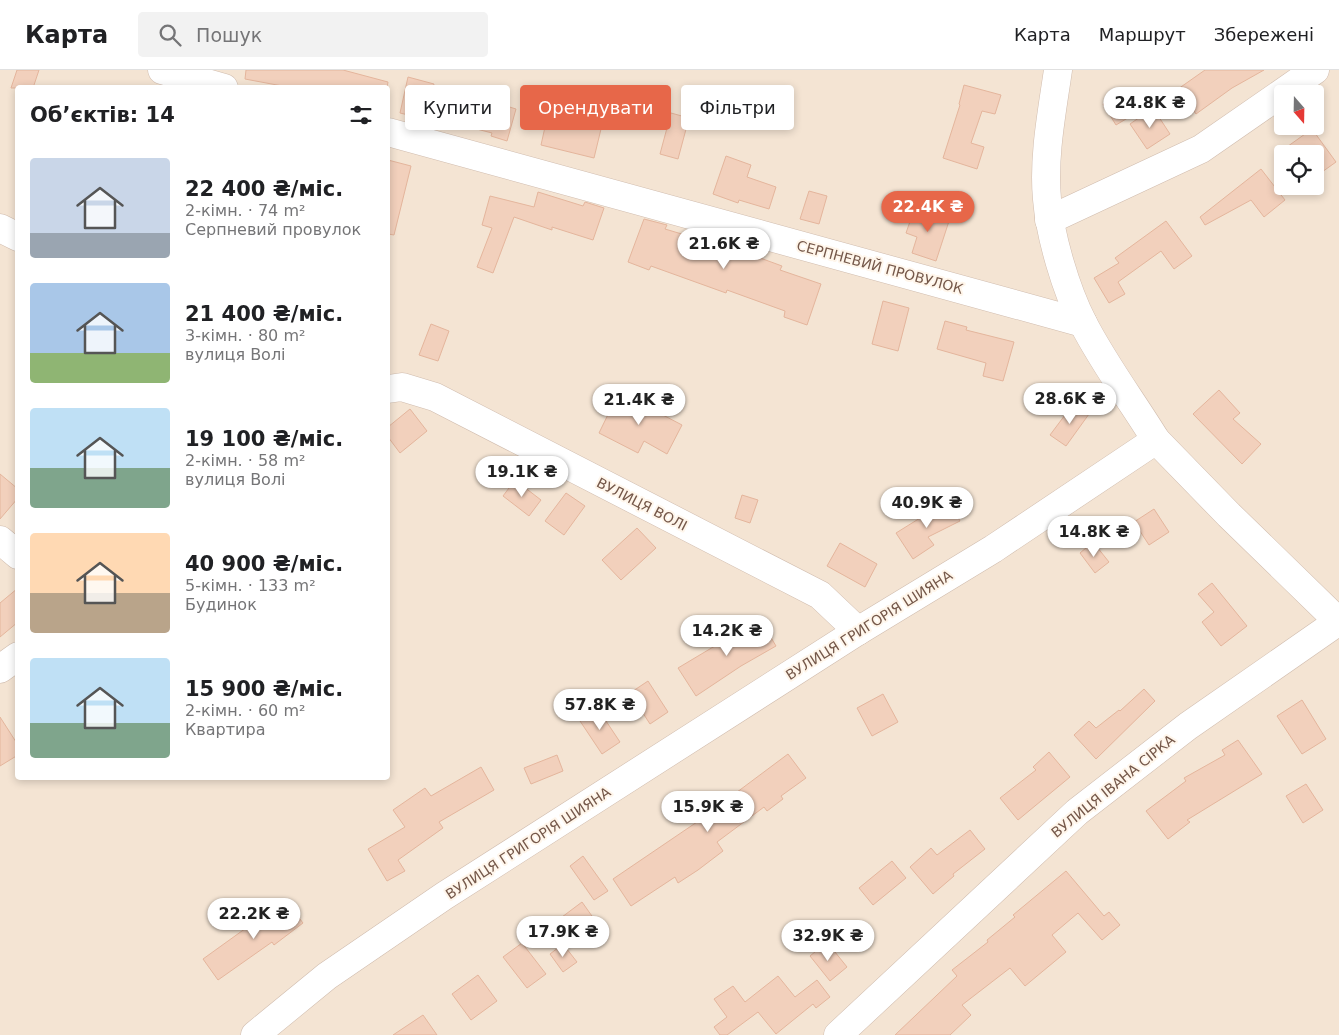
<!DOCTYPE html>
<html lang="uk">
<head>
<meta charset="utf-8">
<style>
  :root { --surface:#fff; --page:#f2f2f2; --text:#202124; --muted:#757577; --line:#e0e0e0; --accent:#e76749 }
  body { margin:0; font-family:"DejaVu Sans",sans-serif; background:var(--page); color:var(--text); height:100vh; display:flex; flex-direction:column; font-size:19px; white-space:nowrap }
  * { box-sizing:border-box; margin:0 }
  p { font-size:16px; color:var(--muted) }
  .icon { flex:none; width:28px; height:28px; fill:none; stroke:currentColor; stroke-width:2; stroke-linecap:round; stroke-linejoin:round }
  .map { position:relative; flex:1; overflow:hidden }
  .drawer { position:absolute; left:15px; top:15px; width:375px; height:695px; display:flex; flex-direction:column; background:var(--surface); border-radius:5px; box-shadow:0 2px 8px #0003 }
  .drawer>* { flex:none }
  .banner { position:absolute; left:405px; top:15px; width:475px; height:45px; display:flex; gap:10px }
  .needle { width:32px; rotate:160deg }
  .tools { position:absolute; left:1274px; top:15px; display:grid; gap:10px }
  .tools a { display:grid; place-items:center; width:50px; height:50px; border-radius:5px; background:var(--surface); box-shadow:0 2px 8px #0003; font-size:25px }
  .price { position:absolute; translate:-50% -42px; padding:0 11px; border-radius:18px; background:#fff; color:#222; font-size:16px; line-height:32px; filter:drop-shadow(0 1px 2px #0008) }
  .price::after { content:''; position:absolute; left:50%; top:30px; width:15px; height:11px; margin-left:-8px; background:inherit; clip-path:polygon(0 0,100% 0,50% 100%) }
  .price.on { background:var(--accent); color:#fff }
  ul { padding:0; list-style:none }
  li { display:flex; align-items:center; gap:15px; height:125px; padding:0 15px }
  li span { display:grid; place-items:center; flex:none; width:140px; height:100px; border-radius:5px; color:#555 }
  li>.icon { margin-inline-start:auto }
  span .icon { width:60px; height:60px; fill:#fffc; stroke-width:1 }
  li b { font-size:21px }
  h2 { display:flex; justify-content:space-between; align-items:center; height:60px; padding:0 15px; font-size:21px }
  .chip { padding:0 18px; border-radius:5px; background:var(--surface); box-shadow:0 2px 8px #0003; font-size:18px; line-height:45px }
  .chip.on { background:var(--accent); color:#fff }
  header { display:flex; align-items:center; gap:30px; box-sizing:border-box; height:70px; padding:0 25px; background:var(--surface); border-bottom:1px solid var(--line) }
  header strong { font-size:24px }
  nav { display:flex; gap:28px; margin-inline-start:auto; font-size:18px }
  .search { width:350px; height:45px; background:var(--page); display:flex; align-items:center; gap:12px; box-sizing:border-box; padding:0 18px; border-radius:5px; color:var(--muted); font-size:19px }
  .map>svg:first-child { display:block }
  .residential { fill:#f4e4d3; fill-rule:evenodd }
  .building { fill:#f2d0bc; stroke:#e4b59c }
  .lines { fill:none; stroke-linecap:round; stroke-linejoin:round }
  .minor-casing { stroke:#d0bcae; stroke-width:29 }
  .minor { stroke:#fff; stroke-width:28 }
  .labels { text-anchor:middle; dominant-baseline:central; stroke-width:4; stroke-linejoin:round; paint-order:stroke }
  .street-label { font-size:14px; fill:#75584a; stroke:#fff6eb }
</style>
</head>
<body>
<header>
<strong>Карта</strong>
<div class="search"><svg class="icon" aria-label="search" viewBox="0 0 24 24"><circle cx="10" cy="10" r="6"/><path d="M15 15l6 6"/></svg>Пошук</div>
<nav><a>Карта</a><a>Маршрут</a><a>Збережені</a></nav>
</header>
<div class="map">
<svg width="1339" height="965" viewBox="0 0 1339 965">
  <rect width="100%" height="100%" fill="#fcf2e5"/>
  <path class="residential" d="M0 0H1339V965H0ZM18 18H388V708H18ZM1282 24H1315V56H1282ZM1282 84H1315V116H1282Z"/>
  <g class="building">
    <polygon points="17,0 39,0 33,18 11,18"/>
    <polygon points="246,0 343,0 388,12 387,18 293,18 245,9"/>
    <polygon points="1205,0 1264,0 1232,18 1196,44 1178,19"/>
    <polygon points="408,7 434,14 425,49 400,43"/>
    <polygon points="964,15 1001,25 995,44 982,41 971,73 984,77 977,99 943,88 960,35 959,34"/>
    <polygon points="476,16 493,20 490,31 516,39 507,71 491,66 492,63 465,56"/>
    <polygon points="1123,22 1136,43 1116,55 1103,34"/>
    <polygon points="540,35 573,43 571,53 601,59 594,88 541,75 545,57 535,54"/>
    <polygon points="1153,38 1170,64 1147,79 1130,54"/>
    <polygon points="671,43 689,48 678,89 660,84"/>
    <polygon points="1312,59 1336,92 1315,107 1315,84 1277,84"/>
    <polygon points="726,86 751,95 747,107 776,117 769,139 739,130 738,133 713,124"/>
    <polygon points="388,90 411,96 394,165 388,164"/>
    <polygon points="1261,99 1285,130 1264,147 1251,130 1205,155 1200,147"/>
    <polygon points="809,121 827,126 819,154 800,149"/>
    <polygon points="538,122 583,136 585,132 604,138 593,170 552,157 552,160 514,147 493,203 477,197 492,158 482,155 490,126 534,137"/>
    <polygon points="915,137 950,148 936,191 912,183 917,167 906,163"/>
    <polygon points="644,149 667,155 665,159 752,185 782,196 780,200 821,214 807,255 784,247 785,241 727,220 726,223 651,196 649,200 628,192"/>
    <polygon points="1166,151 1192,186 1174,199 1161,181 1118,212 1125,224 1109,233 1094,208 1119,193 1115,188"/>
    <polygon points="883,231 909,238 898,281 872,274"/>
    <polygon points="945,251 967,257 966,260 1014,272 1003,311 983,306 986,293 937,279"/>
    <polygon points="431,254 449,261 438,291 419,285"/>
    <polygon points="1219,320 1240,343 1233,349 1261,374 1242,394 1193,344"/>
    <polygon points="619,322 682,355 667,384 644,371 638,383 599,363"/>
    <polygon points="1074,333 1089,344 1066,376 1050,365"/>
    <polygon points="410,339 427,361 400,383 388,367 388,357"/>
    <polygon points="0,404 18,419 18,428 0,449"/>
    <polygon points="515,410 541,430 529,446 503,426"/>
    <polygon points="566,423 585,436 564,465 545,451"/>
    <polygon points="742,425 758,430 750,453 735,448"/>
    <polygon points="949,430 960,451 928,467 934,475 913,489 896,463"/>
    <polygon points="1154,439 1169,462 1149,475 1134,452"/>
    <polygon points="637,458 656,478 621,510 602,490"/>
    <polygon points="1093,472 1109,492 1095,503 1080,483"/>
    <polygon points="840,473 877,494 865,517 827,496"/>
    <polygon points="1212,513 1247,556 1221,576 1202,552 1214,542 1198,524"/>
    <polygon points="18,518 18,552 0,567 0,533"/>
    <polygon points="760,549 776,576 741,596 696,626 678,598"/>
    <polygon points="648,611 668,642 650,654 630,623"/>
    <polygon points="1144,619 1155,631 1096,689 1074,665 1089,651 1096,658 1119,640 1120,641"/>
    <polygon points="883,624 898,652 872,666 857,638"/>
    <polygon points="1302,630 1326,669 1302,684 1277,646"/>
    <polygon points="598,639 620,672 602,684 580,651"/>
    <polygon points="0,647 18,675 18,685 0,696"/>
    <polygon points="1238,670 1262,704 1187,750 1190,752 1168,769 1146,741 1186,711 1184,708 1225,685 1222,680"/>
    <polygon points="1049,682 1070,707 1018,750 1000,728 1036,700 1033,697"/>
    <polygon points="788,684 806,708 781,726 783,729 767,741 764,737 717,772 723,781 698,800 678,813 675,807 631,836 613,809 697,752"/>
    <polygon points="557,685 563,701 531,714 524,698"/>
    <polygon points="481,697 494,720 439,752 443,758 398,790 405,801 387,811 368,779 405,757 393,740 425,718 431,726"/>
    <polygon points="1306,714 1323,740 1303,753 1286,726"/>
    <polygon points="970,760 985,779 953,804 954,806 933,824 910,797 931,778 937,785"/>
    <polygon points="583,786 608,821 594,830 570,796"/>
    <polygon points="892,791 906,808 873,835 859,818"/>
    <polygon points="1066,801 1104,846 1109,842 1120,855 1102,870 1078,843 1052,865 1066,882 1025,916 1010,898 962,935 971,945 950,965 895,965 957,906 952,900 988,872 987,870 1015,847 1013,845"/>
    <polygon points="285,830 303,853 274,875 272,872 218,910 203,889"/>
    <polygon points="582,832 604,863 583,877 562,847"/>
    <polygon points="827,872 847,897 830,911 810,886"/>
    <polygon points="522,873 546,904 527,918 503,887"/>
    <polygon points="563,874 577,892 563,902 550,884"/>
    <polygon points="478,905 497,931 471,950 452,924"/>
    <polygon points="778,906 795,927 817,910 830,927 816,938 813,934 776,964 758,942 727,965 720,965 714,957 727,947 714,929 733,916 745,932"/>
    <polygon points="423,945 437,965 393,965"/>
  </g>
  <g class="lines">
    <g class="minor-casing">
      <g id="minor">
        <polyline points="162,0 224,18"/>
        <polyline points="388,62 1083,253"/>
        <polyline points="1049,150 1201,79 1315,0"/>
        <polyline points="0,158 18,167"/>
        <polyline points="388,319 402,317 435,327 820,525 858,561"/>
        <polyline points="1156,370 1229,445 1338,551"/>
        <polyline points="0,470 18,485"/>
        <polyline points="0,599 18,586"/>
        <path d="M255 965 327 906 444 826 858 561 993 479 1156 370C1132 331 1104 294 1083 253 1066 220 1050 166 1047 129 1043 87 1052 42 1058 0"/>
        <polyline points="838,965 1077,742 1188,656 1339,551"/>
      </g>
    </g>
    <use href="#minor" class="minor"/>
  </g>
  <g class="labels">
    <g class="street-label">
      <text transform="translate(880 197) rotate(15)">СЕРПНЕВИЙ ПРОВУЛОК</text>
      <text transform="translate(642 434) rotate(27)">ВУЛИЦЯ ВОЛІ</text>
      <text transform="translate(869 555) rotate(-32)">ВУЛИЦЯ ГРИГОРІЯ ШИЯНА</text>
      <text transform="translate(1113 716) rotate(-39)">ВУЛИЦЯ ІВАНА СІРКА</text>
      <text transform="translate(528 773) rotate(-33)">ВУЛИЦЯ ГРИГОРІЯ ШИЯНА</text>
    </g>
  </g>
</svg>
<div class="tools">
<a><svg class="needle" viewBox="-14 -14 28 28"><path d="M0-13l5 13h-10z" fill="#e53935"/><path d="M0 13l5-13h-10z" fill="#757577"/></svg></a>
<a><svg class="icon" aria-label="locate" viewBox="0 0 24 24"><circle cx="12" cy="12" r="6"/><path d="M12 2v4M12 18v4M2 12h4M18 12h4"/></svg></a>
</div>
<b class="price" style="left:1150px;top:59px">24.8K ₴</b>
<b class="price on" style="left:928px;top:163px">22.4K ₴</b>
<b class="price" style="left:724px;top:200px">21.6K ₴</b>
<b class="price" style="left:1070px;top:355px">28.6K ₴</b>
<b class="price" style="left:639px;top:356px">21.4K ₴</b>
<b class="price" style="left:522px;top:428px">19.1K ₴</b>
<b class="price" style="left:927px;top:459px">40.9K ₴</b>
<b class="price" style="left:1094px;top:488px">14.8K ₴</b>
<b class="price" style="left:727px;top:587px">14.2K ₴</b>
<b class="price" style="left:600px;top:661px">57.8K ₴</b>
<b class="price" style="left:708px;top:763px">15.9K ₴</b>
<b class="price" style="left:254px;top:870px">22.2K ₴</b>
<b class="price" style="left:563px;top:888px">17.9K ₴</b>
<b class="price" style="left:828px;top:892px">32.9K ₴</b>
<div class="banner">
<a class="chip">Купити</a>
<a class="chip on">Орендувати</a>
<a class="chip">Фільтри</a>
</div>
<section class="drawer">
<h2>Об’єктів: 14<svg class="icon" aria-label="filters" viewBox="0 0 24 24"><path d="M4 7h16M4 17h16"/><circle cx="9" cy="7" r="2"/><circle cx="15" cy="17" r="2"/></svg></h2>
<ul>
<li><span style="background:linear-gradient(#c9d6e8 75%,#9aa5b1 0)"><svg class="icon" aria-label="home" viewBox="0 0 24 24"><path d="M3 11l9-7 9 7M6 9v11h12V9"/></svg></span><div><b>22 400 ₴/міс.</b><p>2-кімн. · 74 m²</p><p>Серпневий провулок</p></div></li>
<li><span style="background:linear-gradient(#a9c7e8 70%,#8fb573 0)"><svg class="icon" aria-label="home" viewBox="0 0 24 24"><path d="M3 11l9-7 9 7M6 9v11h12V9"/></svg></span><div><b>21 400 ₴/міс.</b><p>3-кімн. · 80 m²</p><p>вулиця Волі</p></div></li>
<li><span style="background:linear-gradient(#bfe0f5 60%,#7fa58c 0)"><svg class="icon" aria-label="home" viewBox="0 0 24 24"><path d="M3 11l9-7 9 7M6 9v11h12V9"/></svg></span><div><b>19 100 ₴/міс.</b><p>2-кімн. · 58 m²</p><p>вулиця Волі</p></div></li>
<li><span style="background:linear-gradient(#ffd9b3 60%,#b9a48a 0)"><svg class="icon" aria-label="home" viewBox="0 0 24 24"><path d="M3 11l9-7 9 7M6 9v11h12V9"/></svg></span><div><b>40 900 ₴/міс.</b><p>5-кімн. · 133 m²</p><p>Будинок</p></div></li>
<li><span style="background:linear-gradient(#bfe0f5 65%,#7fa58c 0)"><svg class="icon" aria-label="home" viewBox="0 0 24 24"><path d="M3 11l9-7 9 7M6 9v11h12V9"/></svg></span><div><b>15 900 ₴/міс.</b><p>2-кімн. · 60 m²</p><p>Квартира</p></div></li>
</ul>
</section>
</div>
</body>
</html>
